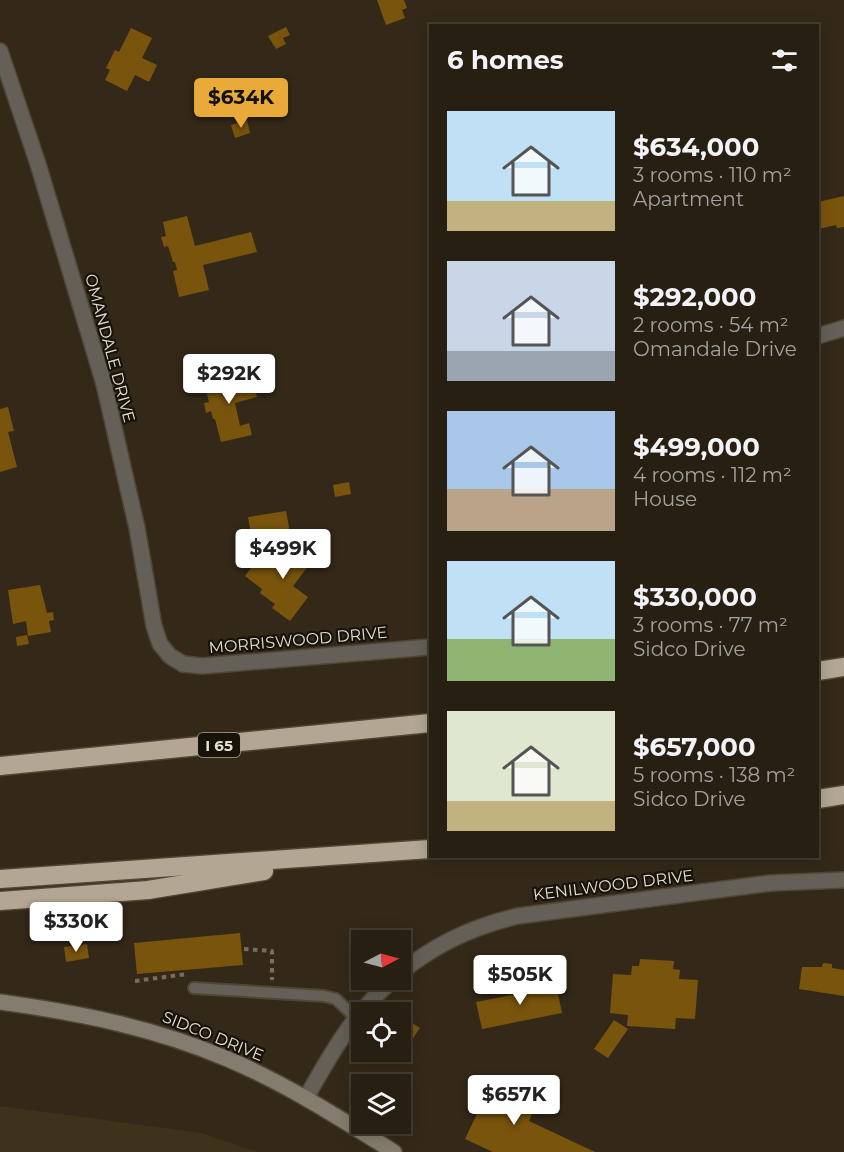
<!DOCTYPE html>
<html lang="en">
<head>
<meta charset="utf-8">
<style>
  :root { --surface:#271f12; --page:#2f271b; --text:#f1f3f6; --muted:#a4a29f; --line:#433d32; --accent:#eaaa39 }
  body { margin:0; font-family:Montserrat,sans-serif; background:var(--page); color:var(--text); height:100vh; display:flex; flex-direction:column; font-size:22px; white-space:nowrap }
  * { box-sizing:border-box; margin:0 }
  p { font-size:20px; color:var(--muted) }
  .icon { flex:none; width:33px; height:33px; fill:none; stroke:currentColor; stroke-width:2; stroke-linecap:round; stroke-linejoin:round }
  .map { position:relative; flex:1; overflow:hidden }
  .panel { position:absolute; left:429px; top:24px; width:390px; height:834px; display:flex; flex-direction:column; background:var(--surface); border-radius:0px; box-shadow:0 3px 15px #0003,0 0 0 2px var(--line) }
  .panel>* { flex:none }
  .needle { width:39px; rotate:84deg }
  .controls { position:absolute; left:351px; top:930px; display:grid; gap:12px }
  .controls a { display:grid; place-items:center; width:60px; height:60px; border-radius:0px; background:var(--surface); box-shadow:0 3px 15px #0003,0 0 0 2px var(--line); font-size:30px }
  .price { position:absolute; translate:-50% -51px; padding:0 14px; border-radius:6px; background:#fff; color:#222; font-size:20px; line-height:39px; filter:drop-shadow(0 2px 3px #0008) }
  .price::after { content:''; position:absolute; left:50%; top:36px; width:18px; height:14px; margin-left:-9px; background:inherit; clip-path:polygon(0 0,100% 0,50% 100%) }
  .price.active { background:var(--accent); color:#111 }
  ul { padding:0; list-style:none }
  li { display:flex; align-items:center; gap:18px; height:150px; padding:0 18px }
  li span { display:grid; place-items:center; flex:none; width:168px; height:120px; border-radius:0px; color:#555 }
  li>.icon { margin-inline-start:auto }
  span .icon { width:72px; height:72px; fill:#fffc; stroke-width:1 }
  li b { font-size:26px }
  h2 { display:flex; justify-content:space-between; align-items:center; height:72px; padding:0 18px; font-size:26px }
  .map>svg:first-child { display:block }
  .built { fill:#3f321b }
  .building { fill:#79540d }
  .lines { fill:none; stroke-linecap:round; stroke-linejoin:round }
  .lane-casing { stroke:#504636; stroke-width:14 }
  .street-casing { stroke:#504636; stroke-width:18 }
  .secondary-casing { stroke:#504636; stroke-width:18 }
  .highway-casing { stroke:#504636; stroke-width:21 }
  .path { stroke:#786e60; stroke-width:4; stroke-dasharray:4.5 4.5; stroke-linecap:butt }
  .lane { stroke:#645f57; stroke-width:10 }
  .street { stroke:#645f57; stroke-width:15 }
  .secondary { stroke:#847c6f; stroke-width:15 }
  .highway { stroke:#b3a692; stroke-width:18 }
  .labels { text-anchor:middle; dominant-baseline:central; stroke-width:4.5; stroke-linejoin:round; paint-order:stroke }
  .shield { fill:#17130b; stroke:#a7a198; stroke-width:1.5 }
  .shield-label { font-size:15px; font-weight:bold; fill:#e5ded4 }
  .street-label { font-size:16px; fill:#e5ded4; stroke:#17130b }
</style>
</head>
<body>
<div class="map">
<svg width="844" height="1152" viewBox="0 0 844 1152">
  <rect width="100%" height="100%" fill="#342918"/>
  <polygon class="built" points="0,1106 201,1133 257,1152 0,1152"/>
  <g class="building">
    <polygon points="377,0 404,0 407,8 402,10 405,18 386,25"/>
    <polygon points="286,27 290,35 283,38 286,44 276,49 268,36"/>
    <polygon points="131,28 152,38 142,58 157,65 149,82 135,75 127,91 105,80 110,70 106,68 115,50 119,52"/>
    <polygon points="247,120 250,133 235,138 231,125"/>
    <polygon points="844,196 844,227 837,228 836,225 818,229 818,202"/>
    <polygon points="187,216 195,246 251,232 257,252 203,265 209,290 179,297 173,271 177,270 175,262 173,262 168,246 164,247 161,237 166,236 163,222"/>
    <polygon points="227,375 229,381 252,376 257,397 235,403 240,426 249,423 252,435 221,442 215,419 213,419 211,411 206,413 204,403 209,402 203,380"/>
    <polygon points="8,407 14,431 8,432 17,467 0,472 0,409"/>
    <polygon points="349,482 351,494 335,497 333,485"/>
    <polygon points="286,511 291,538 253,545 248,517"/>
    <polygon points="282,546 295,556 303,546 316,556 293,586 308,597 290,621 272,608 275,604 260,593 262,589 245,576 256,561 266,568"/>
    <polygon points="40,585 47,613 53,612 54,620 49,621 51,632 28,636 26,621 13,624 8,590"/>
    <polygon points="27,635 29,644 17,646 16,637"/>
    <polygon points="240,933 243,965 137,974 134,943"/>
    <polygon points="87,944 89,958 66,962 64,947"/>
    <polygon points="640,959 674,961 673,969 680,970 679,979 698,980 695,1019 676,1018 675,1029 627,1026 628,1015 610,1013 613,974 631,975 632,966 639,966"/>
    <polygon points="823,963 832,964 832,968 844,970 844,996 799,989 802,967 822,967"/>
    <polygon points="542,983 543,987 556,984 562,1013 482,1029 476,1002 522,993 521,987"/>
    <polygon points="400,1015 420,1028 409,1044 400,1038"/>
    <polygon points="614,1020 628,1029 608,1058 594,1049"/>
    <polygon points="492,1082 537,1103 529,1121 595,1152 493,1152 465,1139"/>
  </g>
  <g class="lines">
    <g class="lane-casing">
      <polyline id="lane" points="194,988 324,996 336,999 356,1018"/>
    </g>
    <g class="street-casing">
      <g id="street">
        <polyline points="0,51 38,164 104,384 137,528 154,626 160,644 170,656 183,664 202,666 430,647"/>
        <polyline points="818,336 844,328"/>
        <path d="M400 973C435 944 474 926 518 916L771 883 844 880"/>
        <path d="M306 1098C330 1055 355 1011 393 980"/>
      </g>
    </g>
    <g class="secondary-casing">
      <path id="secondary" d="M0 1002C80 1013 156 1028 230 1060 288 1085 341 1119 394 1152"/>
    </g>
    <g class="highway-casing">
      <g id="highway">
        <polyline points="818,671 844,667"/>
        <polyline points="0,766 430,723"/>
        <polyline points="818,799 844,795"/>
        <polyline points="0,879 430,849"/>
        <polyline points="0,901 148,890 264,871"/>
      </g>
    </g>
    <g class="path">
      <polyline points="244,949 272,951 272,980"/>
      <polyline points="135,981 187,974"/>
    </g>
    <use href="#lane" class="lane"/>
    <use href="#street" class="street"/>
    <use href="#secondary" class="secondary"/>
    <use href="#highway" class="highway"/>
  </g>
  <g class="labels">
    <rect class="shield" x="198" y="733" width="42" height="24" rx="4.5"/>
    <g class="shield-label">
      <text x="219" y="745">I 65</text>
    </g>
    <g class="street-label">
      <text transform="translate(110 348) rotate(75)">OMANDALE DRIVE</text>
      <text transform="translate(298 640) rotate(-5)">MORRISWOOD DRIVE</text>
      <text transform="translate(613 885) rotate(-7)">KENILWOOD DRIVE</text>
      <text transform="translate(213 1036) rotate(22)">SIDCO DRIVE</text>
    </g>
  </g>
</svg>
<div class="controls">
<a><svg class="needle" viewBox="-14 -14 28 28"><path d="M0-13l5 13h-10z" fill="#e53935"/><path d="M0 13l5-13h-10z" fill="#a4a29f"/></svg></a>
<a><svg class="icon" aria-label="locate" viewBox="0 0 24 24"><circle cx="12" cy="12" r="6"/><path d="M12 2v4M12 18v4M2 12h4M18 12h4"/></svg></a>
<a><svg class="icon" aria-label="layers" viewBox="0 0 24 24"><path d="M12 4l9 5-9 5-9-5zM3 14l9 5 9-5"/></svg></a>
</div>
<b class="price active" style="left:241px;top:129px">$634K</b>
<b class="price" style="left:229px;top:405px">$292K</b>
<b class="price" style="left:283px;top:580px">$499K</b>
<b class="price" style="left:76px;top:953px">$330K</b>
<b class="price" style="left:520px;top:1006px">$505K</b>
<b class="price" style="left:514px;top:1126px">$657K</b>
<section class="panel">
<h2>6 homes<svg class="icon" aria-label="filters" viewBox="0 0 24 24"><path d="M4 7h16M4 17h16"/><circle cx="9" cy="7" r="2"/><circle cx="15" cy="17" r="2"/></svg></h2>
<ul>
<li><span style="background:linear-gradient(#bfe0f5 75%,#c2b280 0)"><svg class="icon" aria-label="home" viewBox="0 0 24 24"><path d="M3 11l9-7 9 7M6 9v11h12V9"/></svg></span><div><b>$634,000</b><p>3 rooms · 110 m²</p><p>Apartment</p></div></li>
<li><span style="background:linear-gradient(#c9d6e8 75%,#9aa5b1 0)"><svg class="icon" aria-label="home" viewBox="0 0 24 24"><path d="M3 11l9-7 9 7M6 9v11h12V9"/></svg></span><div><b>$292,000</b><p>2 rooms · 54 m²</p><p>Omandale Drive</p></div></li>
<li><span style="background:linear-gradient(#a9c7e8 65%,#b9a48a 0)"><svg class="icon" aria-label="home" viewBox="0 0 24 24"><path d="M3 11l9-7 9 7M6 9v11h12V9"/></svg></span><div><b>$499,000</b><p>4 rooms · 112 m²</p><p>House</p></div></li>
<li><span style="background:linear-gradient(#bfe0f5 65%,#8fb573 0)"><svg class="icon" aria-label="home" viewBox="0 0 24 24"><path d="M3 11l9-7 9 7M6 9v11h12V9"/></svg></span><div><b>$330,000</b><p>3 rooms · 77 m²</p><p>Sidco Drive</p></div></li>
<li><span style="background:linear-gradient(#dfe7d0 75%,#c2b280 0)"><svg class="icon" aria-label="home" viewBox="0 0 24 24"><path d="M3 11l9-7 9 7M6 9v11h12V9"/></svg></span><div><b>$657,000</b><p>5 rooms · 138 m²</p><p>Sidco Drive</p></div></li>
</ul>
</section>
</div>
</body>
</html>
